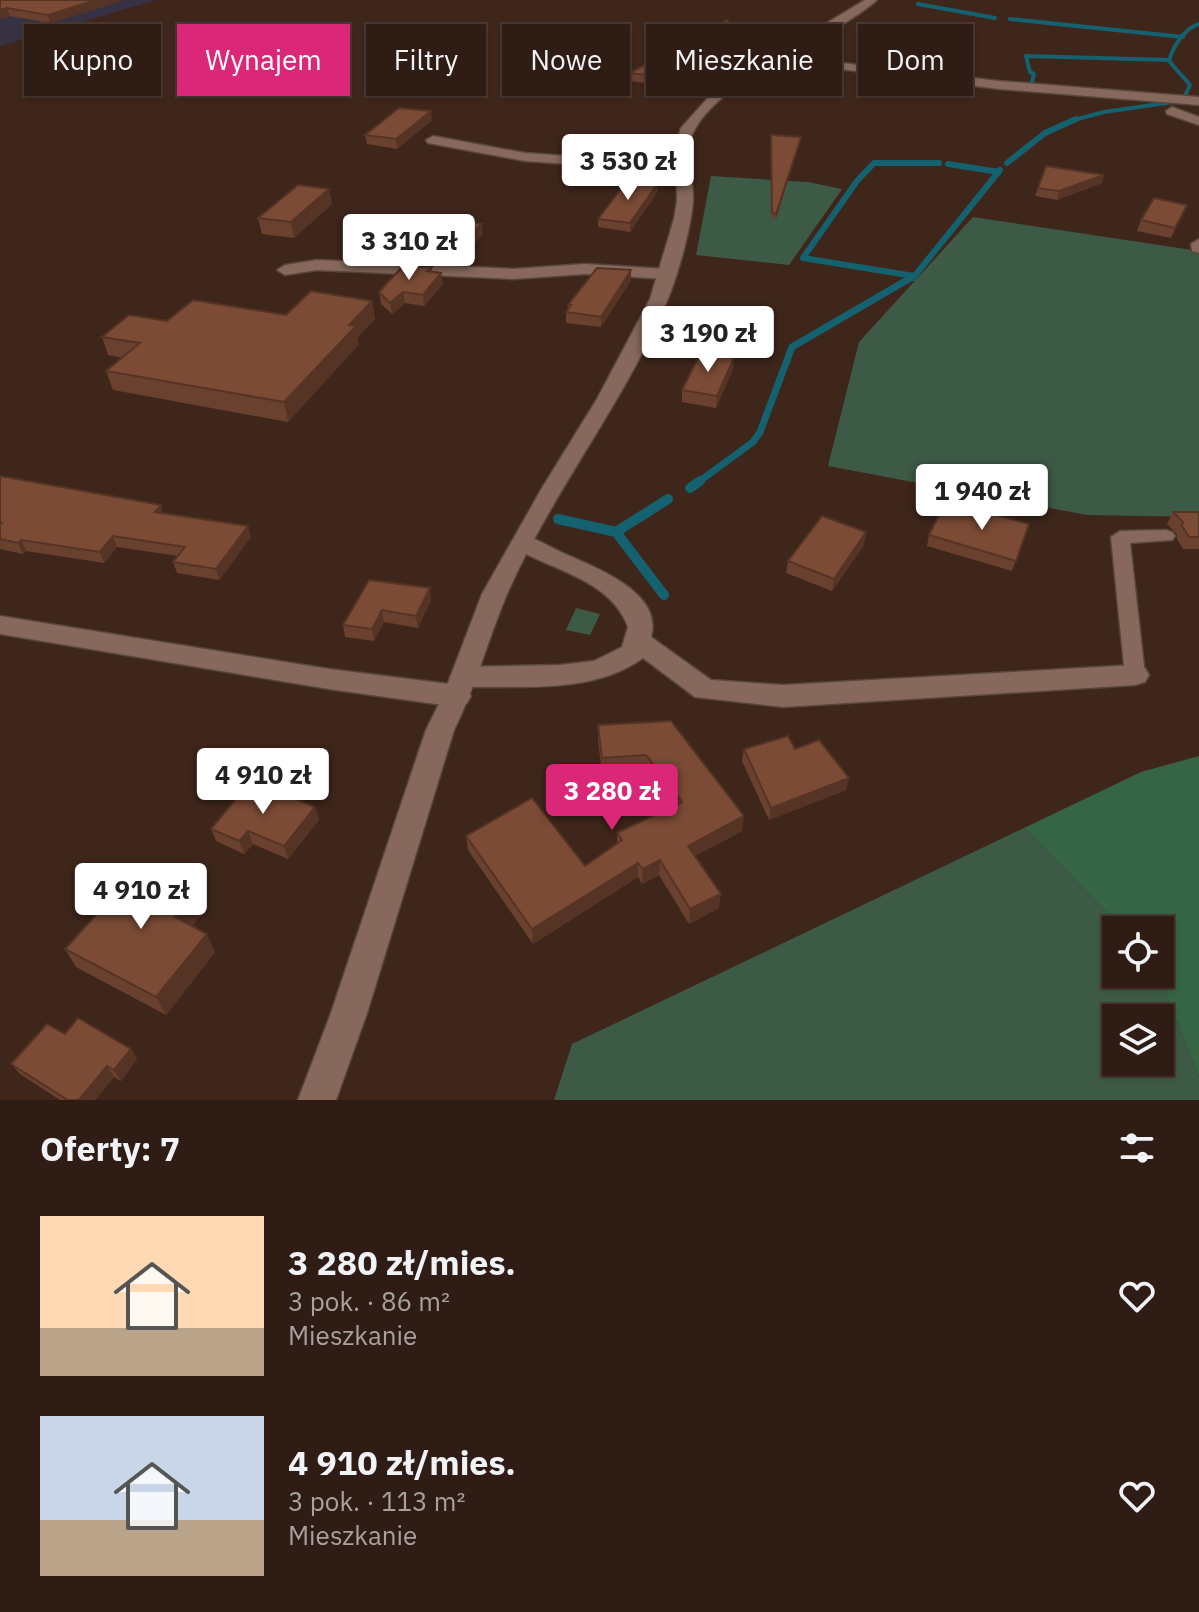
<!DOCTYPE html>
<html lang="pl">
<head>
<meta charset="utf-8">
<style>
  :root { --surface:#2f1c14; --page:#37251d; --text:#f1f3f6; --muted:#a7a1a0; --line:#4a3a34; --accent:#db2777 }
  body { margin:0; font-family:"IBM Plex Sans",sans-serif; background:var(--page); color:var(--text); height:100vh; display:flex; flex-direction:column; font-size:30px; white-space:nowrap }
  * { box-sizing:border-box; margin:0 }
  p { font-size:26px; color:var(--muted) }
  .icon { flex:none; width:44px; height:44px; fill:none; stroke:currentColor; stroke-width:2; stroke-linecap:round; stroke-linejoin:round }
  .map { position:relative; height:1100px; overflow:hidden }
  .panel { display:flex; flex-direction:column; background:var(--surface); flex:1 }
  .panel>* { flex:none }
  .banner { position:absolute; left:24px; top:24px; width:1152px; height:72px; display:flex; gap:16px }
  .tools { position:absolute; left:1102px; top:916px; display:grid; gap:16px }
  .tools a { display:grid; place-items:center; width:72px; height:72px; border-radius:0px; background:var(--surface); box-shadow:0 2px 6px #0004,0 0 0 2px var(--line); font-size:40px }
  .price { position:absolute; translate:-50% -68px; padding:0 18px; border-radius:8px; background:#fff; color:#222; font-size:26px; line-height:52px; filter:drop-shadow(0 2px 4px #0008) }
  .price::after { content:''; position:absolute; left:50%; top:48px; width:24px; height:18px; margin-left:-12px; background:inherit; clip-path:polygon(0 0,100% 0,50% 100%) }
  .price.on { background:var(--accent); color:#fff }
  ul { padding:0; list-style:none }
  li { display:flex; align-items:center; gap:24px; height:200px; padding:0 40px }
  li span { display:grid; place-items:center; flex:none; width:224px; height:160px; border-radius:0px; color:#555 }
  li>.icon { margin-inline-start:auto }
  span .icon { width:96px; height:96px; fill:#fffc; stroke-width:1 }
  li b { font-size:34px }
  h2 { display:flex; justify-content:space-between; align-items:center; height:96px; padding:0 40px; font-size:34px }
  .chip { padding:0 28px; border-radius:0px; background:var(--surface); box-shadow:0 2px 6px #0004,0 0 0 2px var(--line); font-size:28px; line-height:72px }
  .chip.on { background:var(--accent); color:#fff }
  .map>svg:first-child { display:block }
  .industrial { fill:#373243 }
  .green { fill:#3d5a46; fill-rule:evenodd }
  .forest { fill:#366546 }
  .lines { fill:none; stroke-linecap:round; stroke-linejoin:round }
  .stream-far3 { stroke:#146170; stroke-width:4 }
  .stream-far2 { stroke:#146170; stroke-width:6 }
  .stream-far1 { stroke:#146170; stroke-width:7 }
  .stream { stroke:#146170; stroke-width:10 }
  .service-casing { stroke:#59453b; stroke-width:3 }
  .minor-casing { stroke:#59453b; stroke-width:3 }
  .tertiary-casing { stroke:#59453b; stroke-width:3 }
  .service { fill:#86695c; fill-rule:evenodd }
  .minor { fill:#86695c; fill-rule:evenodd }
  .tertiary { fill:#86695c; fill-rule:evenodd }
  .wall { fill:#6a402e }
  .shaded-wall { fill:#563425 }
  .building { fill:#7b4b35; stroke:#563425; stroke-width:2 }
</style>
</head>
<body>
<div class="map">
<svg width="1199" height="1100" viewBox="0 0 1199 1100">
  <rect width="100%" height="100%" fill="#3f261b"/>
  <polygon class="industrial" points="0,0 156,0 0,46"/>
  <g class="green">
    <polygon points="711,176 808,182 842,189 789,265 696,255"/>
    <polygon points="973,217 1199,251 1199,517 1087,515 828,466 859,342"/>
    <polygon points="576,608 600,614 590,635 566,630"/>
    <path d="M1024 828 1124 930H1116V974H1158L1199 1077V1100H554L572 1044ZM1116 1018H1160V1062H1116Z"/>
  </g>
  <polygon class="forest" points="1199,756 1199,1077 1158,974 1160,930 1124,930 1024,828 1141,772"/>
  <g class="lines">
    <g class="stream-far3">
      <polyline points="918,4 995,18"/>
      <polyline points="1010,19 1183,37"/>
      <polyline points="1032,82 1034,74 1030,72 1026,56 1170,60"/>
      <path d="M1185 96 1190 85 1169 61C1173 46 1184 29 1199 24"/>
      <polyline points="1070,121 1104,112 1173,102"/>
    </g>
    <g class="stream-far2">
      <polyline points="1007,163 1045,133 1076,119"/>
      <polyline points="948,164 999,172"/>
      <polyline points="914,276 803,258 857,181 874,163 939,163"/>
      <polyline points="913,278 1000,170"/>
    </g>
    <polyline class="stream-far1" points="697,483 753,442 760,432 792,347 914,276"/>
    <g class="stream">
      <polyline points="690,488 700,481"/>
      <polyline points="558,519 616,532"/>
      <polyline points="664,595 616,532 668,499"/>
    </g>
    <g class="service-casing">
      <polygon id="service" points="1166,530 1172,532 1175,536 1172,540 1130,543 1145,675 1142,680 1128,680 1125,675 1111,537 1120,531"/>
    </g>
    <g class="minor-casing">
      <g id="minor">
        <polygon points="772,55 999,81 1199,97 1199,105 999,89 768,60 768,56"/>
        <polygon points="1172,107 1199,117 1199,125 1167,114 1166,111"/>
        <polygon points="433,136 525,153 683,164 690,168 683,172 525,161 428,143 426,140"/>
        <polygon points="1199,239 1199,253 1192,251 1191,244"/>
        <polygon points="317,260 513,269 585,264 666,269 674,274 666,279 585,274 513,279 317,270 285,275 277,270 285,265"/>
        <path d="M523 535C537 539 550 547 563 553 594 567 664 592 651 637L711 680 783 685 1135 665 1145 668 1149 675 1145 682 1135 685 783 707 695 697 643 658C593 694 523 686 464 687L454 684 450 677 454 670 464 667 559 665 594 661 622 647 628 627C611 580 554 571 515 548L511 543 515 538Z"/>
        <polygon points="0,616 329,669 457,685 467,689 471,696 467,703 457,707 329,689 0,634"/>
      </g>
    </g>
    <g class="tertiary-casing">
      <path id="tertiary" d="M865 0H877C829 42 726 74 695 129 683 149 694 179 693 201 691 228 678 275 667 301 624 403 552 492 507 594 488 639 476 686 454 730L367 1013 336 1100H298L331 1013 426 730 443 696 482 594 542 488 597 399 650 299 674 219 677 201 676 143 681 128 714 91Z"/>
    </g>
    <use href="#service" class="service"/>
    <use href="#minor" class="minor"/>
    <use href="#tertiary" class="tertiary"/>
  </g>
  <g class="wall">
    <polygon points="0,0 124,0 50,23 10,16 0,19"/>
    <polygon points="732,34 727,39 728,46 704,69 696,68 675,87 630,81 630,73"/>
    <polygon points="432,120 397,149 367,144 365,135"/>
    <polygon points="771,140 800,142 776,219 771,218"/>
    <polygon points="1104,175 1102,183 1057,200 1035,196 1038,188"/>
    <polygon points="658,183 658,191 630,232 598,227 598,219"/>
    <polygon points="332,204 294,238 262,234 258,218"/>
    <polygon points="1187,205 1171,238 1137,231 1141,220"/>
    <polygon points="483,235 450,263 418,262 417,251"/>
    <polygon points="432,267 432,272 443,284 424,306 405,303 392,314 381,304 379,292"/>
    <polygon points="631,280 601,327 566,323 566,312 568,309 568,305"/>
    <polygon points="372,301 375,319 357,338 359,344 288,422 113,390 106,371 123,358 108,355 102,337 167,321 286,315"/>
    <polygon points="733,369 716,408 682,402 682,390"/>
    <polygon points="0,476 163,513 251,537 219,580 177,573 173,562 178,556 117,547 104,563 26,551 23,554 0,549"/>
    <polygon points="1173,512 1199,512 1199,549 1183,549 1177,539 1177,534 1167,524"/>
    <polygon points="963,515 1029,524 1012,571 927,546 929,535"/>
    <polygon points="864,545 832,591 786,573 788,561"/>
    <polygon points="369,580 431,600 418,628 384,622 374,641 345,637 343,625"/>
    <polygon points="671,721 742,831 695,856 719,908 689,924 659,875 642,884 638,877 533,944 468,850 466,836 585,866 617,843 617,833 673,806 645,770 602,773 598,740 598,725"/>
    <polygon points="744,749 795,749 846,790 769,820 742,761"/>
    <polygon points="278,795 315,807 319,820 288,859 253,844 244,854 216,841 211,829"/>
    <polygon points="198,890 207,908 192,926 215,952 166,1015 76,967 65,949"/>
    <polygon points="65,1034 131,1049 137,1059 121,1081 114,1077 95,1100 60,1100 20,1074 11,1064"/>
  </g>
  <g class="shaded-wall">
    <polygon points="96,0 124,0 50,23 48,15"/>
    <polygon points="7,8 10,16 0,19 0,10"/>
    <polygon points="733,27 732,34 720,45 721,38"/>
    <polygon points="728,39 728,46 704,69 704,61"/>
    <polygon points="696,60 696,68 675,87 676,79"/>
    <polygon points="431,111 432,120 397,149 396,139"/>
    <polygon points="801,137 800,142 776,219 776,214"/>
    <polygon points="1104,175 1102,183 1057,200 1059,191"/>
    <polygon points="658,183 658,191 630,232 630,223"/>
    <polygon points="329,189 332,204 294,238 291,222"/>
    <polygon points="1187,205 1183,215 1171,238 1175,228"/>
    <polygon points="482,224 483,235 450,263 449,252"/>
    <polygon points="631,270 631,280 601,327 601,317"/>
    <polygon points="441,273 443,284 424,306 423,295"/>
    <polygon points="403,292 405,303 392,314 390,303"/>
    <polygon points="372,301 375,319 357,338 359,344 288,422 284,402 349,325"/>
    <polygon points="734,358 733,369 716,408 717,396"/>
    <polygon points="161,505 164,516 155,512"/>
    <polygon points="248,526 251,537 219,580 216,569"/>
    <polygon points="866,532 864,545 832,591 834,579"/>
    <polygon points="113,536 117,547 104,563 100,552"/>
    <polygon points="21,540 26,551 23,554 18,543"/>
    <polygon points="430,588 431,600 418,628 416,616"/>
    <polygon points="382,610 384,622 374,641 372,629"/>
    <polygon points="849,778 846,790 769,820 771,808"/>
    <polygon points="315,807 319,820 288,859 284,846"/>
    <polygon points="744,816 742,831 687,860 688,846"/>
    <polygon points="248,831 253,844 244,854 239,841"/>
    <polygon points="660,860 659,875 642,884 643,869"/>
    <polygon points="638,863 638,877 533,944 532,929"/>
    <polygon points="198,890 207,908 184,936 175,917"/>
    <polygon points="721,894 719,908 689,924 690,909"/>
    <polygon points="207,934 215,952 166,1015 156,997"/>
    <polygon points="131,1049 137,1059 121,1081 114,1070"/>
    <polygon points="107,1066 114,1077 95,1100 79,1100"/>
  </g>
  <g class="building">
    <polygon points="0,0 96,0 48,15 7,8 0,10"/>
    <polygon points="727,20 733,27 721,38 728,39 704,61 696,60 676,79 630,73"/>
    <polygon points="399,108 431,111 396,139 365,135"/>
    <polygon points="771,135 801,137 776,214 772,213"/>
    <polygon points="1046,166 1104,175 1059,191 1038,188"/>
    <polygon points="628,180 658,183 630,223 598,219"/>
    <polygon points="298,185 329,189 291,222 258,218"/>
    <polygon points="1154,198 1187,205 1175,228 1141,220"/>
    <polygon points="454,219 482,224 449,252 417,251"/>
    <polygon points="403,266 432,267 427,271 441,273 423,295 403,292 390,303 379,292"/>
    <polygon points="597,268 631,270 601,317 566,312 571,305 568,305"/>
    <polygon points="311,291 372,301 349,325 356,326 284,402 106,371 140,343 102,337 129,315 167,321 193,300 286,315"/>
    <polygon points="701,352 734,358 717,396 682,390"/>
    <polygon points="0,476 161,505 155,512 248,526 216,569 173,562 185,547 113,536 100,552 21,540 18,543 0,539 0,524 2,523 0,522"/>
    <polygon points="967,507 1029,524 1016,561 929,535 942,509 963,515"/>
    <polygon points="1173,512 1199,512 1199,537 1189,537 1182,526 1183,522"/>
    <polygon points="822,516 866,532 834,579 788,561"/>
    <polygon points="369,580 430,588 416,616 382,610 372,629 343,625"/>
    <polygon points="671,721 744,816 688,846 721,894 690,909 660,860 643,869 638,863 532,929 466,836 532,798 585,866 622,840 617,833 682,802 646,755 602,758 598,725"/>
    <polygon points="788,736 795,749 819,740 849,778 771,808 744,749"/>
    <polygon points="249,783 278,795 281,793 315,807 284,846 248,831 239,841 211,829"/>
    <polygon points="143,863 198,890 175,917 207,934 156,997 65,949"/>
    <polygon points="78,1018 131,1049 114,1070 107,1066 79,1100 68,1100 11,1064 47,1024 65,1034"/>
  </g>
</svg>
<div class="tools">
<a><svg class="icon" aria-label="locate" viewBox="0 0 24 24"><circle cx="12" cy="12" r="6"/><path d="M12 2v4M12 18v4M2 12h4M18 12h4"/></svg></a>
<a><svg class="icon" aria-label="layers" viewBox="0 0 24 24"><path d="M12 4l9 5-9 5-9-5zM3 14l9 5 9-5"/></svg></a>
</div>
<b class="price" style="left:628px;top:202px">3 530 zł</b>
<b class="price" style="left:409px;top:282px">3 310 zł</b>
<b class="price" style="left:708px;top:374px">3 190 zł</b>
<b class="price" style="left:982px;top:532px">1 940 zł</b>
<b class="price" style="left:263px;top:816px">4 910 zł</b>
<b class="price on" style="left:612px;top:832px">3 280 zł</b>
<b class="price" style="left:141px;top:931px">4 910 zł</b>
<div class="banner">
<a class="chip">Kupno</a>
<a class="chip on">Wynajem</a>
<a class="chip">Filtry</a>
<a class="chip">Nowe</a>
<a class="chip">Mieszkanie</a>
<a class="chip">Dom</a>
</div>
</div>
<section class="panel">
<h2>Oferty: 7<svg class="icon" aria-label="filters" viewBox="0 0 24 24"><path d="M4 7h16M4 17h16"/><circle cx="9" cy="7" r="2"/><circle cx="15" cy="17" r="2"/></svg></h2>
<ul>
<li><span style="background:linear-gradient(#ffd9b3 70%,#b9a48a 0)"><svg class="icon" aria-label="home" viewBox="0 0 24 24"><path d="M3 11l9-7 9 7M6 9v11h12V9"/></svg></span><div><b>3 280 zł/mies.</b><p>3 pok. · 86 m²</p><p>Mieszkanie</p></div><svg class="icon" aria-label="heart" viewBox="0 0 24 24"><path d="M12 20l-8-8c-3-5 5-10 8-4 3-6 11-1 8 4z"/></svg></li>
<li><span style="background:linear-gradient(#c9d6e8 65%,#b9a48a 0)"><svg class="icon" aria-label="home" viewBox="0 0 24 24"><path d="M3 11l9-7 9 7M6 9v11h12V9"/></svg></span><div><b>4 910 zł/mies.</b><p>3 pok. · 113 m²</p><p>Mieszkanie</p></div><svg class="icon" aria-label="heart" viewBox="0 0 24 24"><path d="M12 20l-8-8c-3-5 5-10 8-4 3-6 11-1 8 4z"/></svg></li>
</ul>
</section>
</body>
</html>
